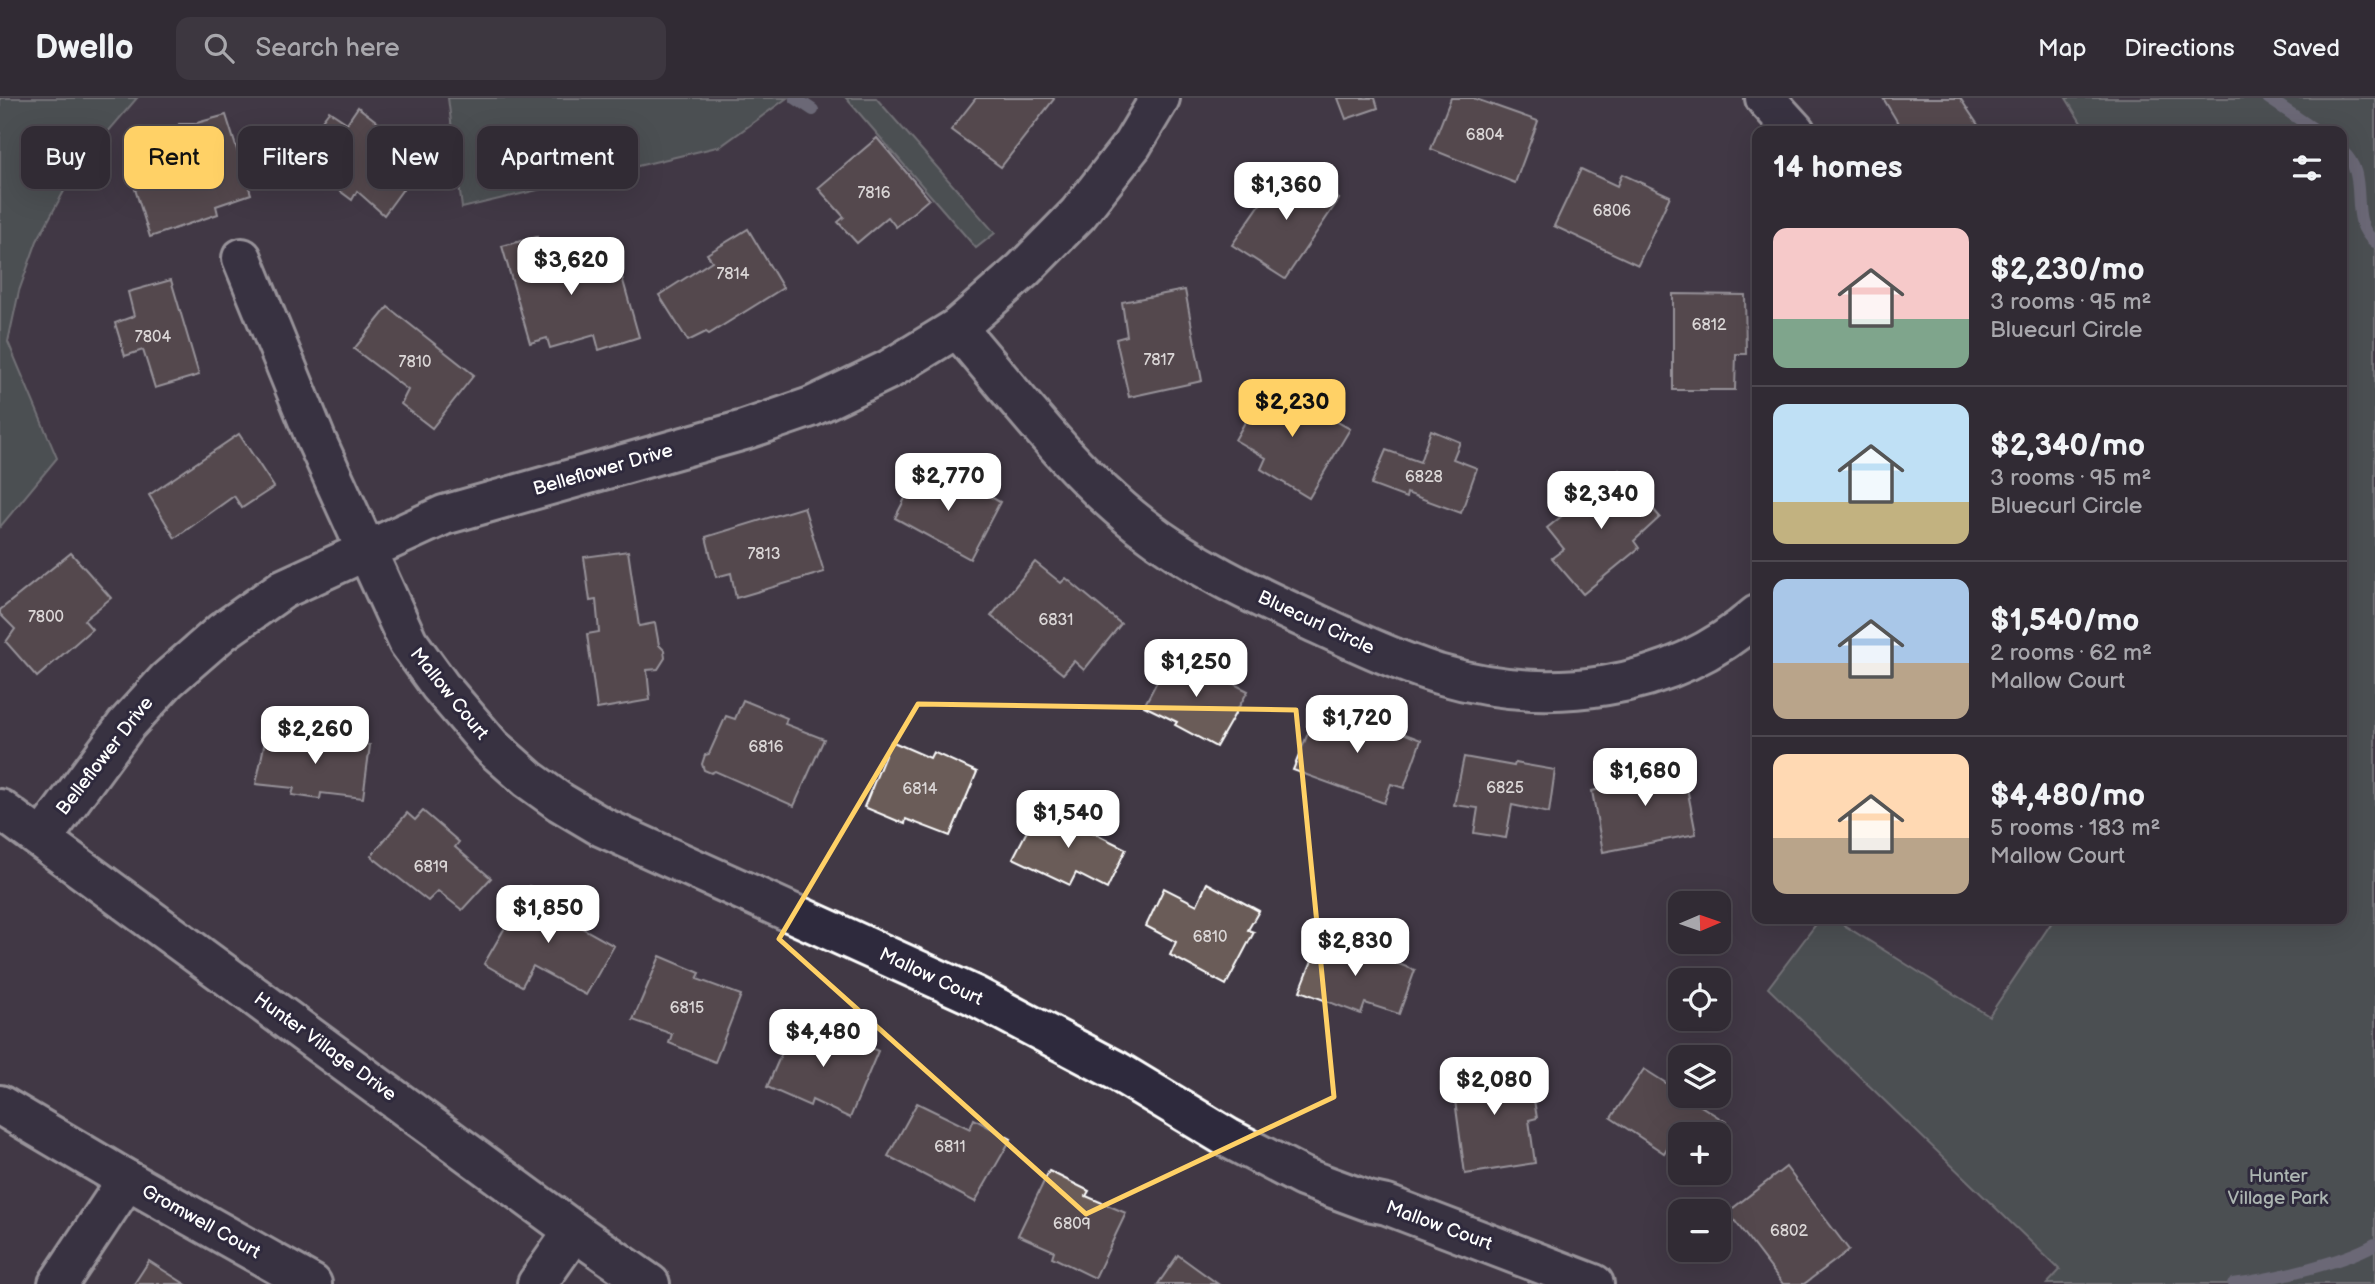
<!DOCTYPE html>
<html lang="en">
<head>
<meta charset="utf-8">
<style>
  :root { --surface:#312b34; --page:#3d3740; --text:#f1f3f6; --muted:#a8a7ac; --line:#4c474f; --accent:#ffd166 }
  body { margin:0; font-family:"Balsamiq Sans",sans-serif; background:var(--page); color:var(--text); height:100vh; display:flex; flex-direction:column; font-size:26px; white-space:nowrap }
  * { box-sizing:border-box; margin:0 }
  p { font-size:23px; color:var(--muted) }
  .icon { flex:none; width:38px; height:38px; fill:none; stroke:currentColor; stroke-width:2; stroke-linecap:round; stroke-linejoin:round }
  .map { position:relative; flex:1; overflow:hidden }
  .side { position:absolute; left:1752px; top:28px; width:595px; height:798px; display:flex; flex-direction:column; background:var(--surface); border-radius:14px; box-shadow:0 7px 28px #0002,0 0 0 2px var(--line) }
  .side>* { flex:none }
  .banner { position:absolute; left:21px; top:28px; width:665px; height:63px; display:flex; gap:14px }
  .needle { width:46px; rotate:88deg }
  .fabs { position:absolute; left:1668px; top:793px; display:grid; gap:14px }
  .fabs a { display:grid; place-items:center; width:63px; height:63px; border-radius:14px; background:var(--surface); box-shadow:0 7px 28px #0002,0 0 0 2px var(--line); font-size:35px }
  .price { position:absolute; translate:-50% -60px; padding:0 16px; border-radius:14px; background:#fff; color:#222; font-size:23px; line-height:46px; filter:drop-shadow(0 2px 4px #0008) }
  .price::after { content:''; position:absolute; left:50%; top:42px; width:21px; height:16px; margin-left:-10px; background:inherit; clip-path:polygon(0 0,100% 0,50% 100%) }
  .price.current { background:var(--accent); color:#111 }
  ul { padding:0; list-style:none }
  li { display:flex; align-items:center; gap:21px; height:175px; padding:0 21px }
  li+li { border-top:2px solid var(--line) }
  li span { display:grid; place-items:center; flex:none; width:196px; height:140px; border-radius:14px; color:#555 }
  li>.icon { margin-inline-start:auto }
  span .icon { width:84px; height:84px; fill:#fffc; stroke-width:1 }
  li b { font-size:30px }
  h2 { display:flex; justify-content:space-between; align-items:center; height:84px; padding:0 21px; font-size:30px }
  .tag { padding:0 24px; border-radius:14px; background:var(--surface); box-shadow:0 7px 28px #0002,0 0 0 2px var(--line); font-size:24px; line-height:63px }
  .tag.current { background:var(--accent); color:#111 }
  header { display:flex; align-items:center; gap:42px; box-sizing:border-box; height:98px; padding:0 35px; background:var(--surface); border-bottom:2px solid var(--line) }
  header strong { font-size:33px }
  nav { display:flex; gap:38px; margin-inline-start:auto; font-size:24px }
  .search { width:490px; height:63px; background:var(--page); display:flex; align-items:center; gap:18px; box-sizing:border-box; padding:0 24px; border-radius:14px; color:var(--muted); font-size:26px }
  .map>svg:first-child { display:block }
  .green { fill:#586b63; stroke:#acb5b1; stroke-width:2 }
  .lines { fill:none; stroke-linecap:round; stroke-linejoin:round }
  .stream { stroke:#9da3b2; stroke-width:12 }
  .building { fill:#6a5c59; stroke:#fff; stroke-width:2 }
  .minor-casing { stroke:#fff; stroke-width:44 }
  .minor { stroke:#2f2a3d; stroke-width:38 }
  .marked { fill:none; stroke:#ffd166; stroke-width:5; stroke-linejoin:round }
  .labels { text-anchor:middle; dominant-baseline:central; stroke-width:6; stroke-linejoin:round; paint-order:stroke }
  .number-label { font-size:16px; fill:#dad6d6 }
  .street-label { font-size:19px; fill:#fff; stroke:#2f2a3d }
  .park-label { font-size:19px; fill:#acb5b1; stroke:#2f2a3d }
</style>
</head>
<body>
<header>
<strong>Dwello</strong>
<div class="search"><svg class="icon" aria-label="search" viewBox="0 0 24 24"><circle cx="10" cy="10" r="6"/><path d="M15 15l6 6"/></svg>Search here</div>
<nav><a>Map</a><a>Directions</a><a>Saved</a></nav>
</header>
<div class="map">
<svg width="2375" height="1186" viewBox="0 0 2375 1186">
  <rect width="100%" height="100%" fill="#413945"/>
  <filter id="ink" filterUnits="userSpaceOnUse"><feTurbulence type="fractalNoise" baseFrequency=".0143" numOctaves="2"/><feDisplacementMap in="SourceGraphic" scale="14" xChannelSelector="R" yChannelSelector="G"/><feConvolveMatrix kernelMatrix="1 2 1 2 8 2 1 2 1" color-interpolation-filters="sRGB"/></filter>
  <g filter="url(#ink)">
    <g class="green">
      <polygon points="0,0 137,0 76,71 37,143 19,193 8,244 57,360 0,429"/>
      <polygon points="448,0 787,0 721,48 462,110"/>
      <polygon points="846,0 876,0 995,135 976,150"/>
      <polygon points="2066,0 2375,0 2375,1186 2047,1186 2060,1172 1768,890 1820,821 1834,821 1989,918 2054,821 2342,821 2342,33 2086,33"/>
    </g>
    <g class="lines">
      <g class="stream">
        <polyline points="795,0 813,12"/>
        <polyline points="2268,0 2317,33"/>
        <path d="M2342 53C2372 78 2345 121 2375 144"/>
        <path d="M2233 1186C2272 1181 2342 1165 2375 1146"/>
      </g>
    </g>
    <g class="building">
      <polygon points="976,0 1053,0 1054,1 1001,69 951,32"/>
      <polygon points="1338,0 1375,0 1378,10 1346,21"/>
      <polygon points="1451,0 1473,0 1538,23 1515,85 1431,51"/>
      <polygon points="1883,0 1960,0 1982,33 1893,33 1892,31 1898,25"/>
      <polygon points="358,9 425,61 384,117 357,93 352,102 294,59 329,13 347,25"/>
      <polygon points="226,17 251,96 216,108 218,116 150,139 135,91 149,87 143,64 146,56 157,54 160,57 182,48 176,33 179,26 193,26"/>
      <polygon points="877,40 929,101 896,129 888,119 857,145 838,124 844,119 818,90"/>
      <polygon points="1288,66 1339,101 1285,181 1232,147"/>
      <polygon points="1581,71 1617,88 1622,76 1670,98 1638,167 1554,128"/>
      <polygon points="748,131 783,190 709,236 706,234 688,243 659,197 712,163 707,156"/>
      <polygon points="537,139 547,171 614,151 639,239 599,252 595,237 550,250 547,240 530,245 502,148"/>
      <polygon points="171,182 199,277 155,290 143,252 125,258 115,225 134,218 128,194"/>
      <polygon points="1185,192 1202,283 1129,299 1116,241 1127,238 1122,204"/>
      <polygon points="1673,196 1745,197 1746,256 1736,256 1735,292 1673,292"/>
      <polygon points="388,209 474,277 432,330 401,306 408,292 354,251"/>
      <polygon points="1267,285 1350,331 1309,400 1261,371 1266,360 1235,342"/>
      <polygon points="1431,332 1460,344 1453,361 1477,370 1461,415 1407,395 1406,400 1371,387 1386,352 1420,364"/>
      <polygon points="239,336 274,389 242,410 234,398 175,440 149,397"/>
      <polygon points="920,371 964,395 969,387 1000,404 970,461 895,420"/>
      <polygon points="1619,372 1660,419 1634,443 1639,450 1583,496 1552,460 1564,451 1547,430"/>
      <polygon points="804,409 824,474 736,500 731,475 716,479 706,439"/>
      <polygon points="628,453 639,528 655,525 659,547 664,552 665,560 658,571 647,572 650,602 597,611 587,536 599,534 596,502 590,503 584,459"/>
      <polygon points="71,455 111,500 84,522 92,531 37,579 6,544 15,531 0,516 0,512"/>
      <polygon points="1035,464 1061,485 1066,480 1121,526 1084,572 1074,563 1063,576 991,518"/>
      <polygon points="1172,555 1248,593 1216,649 1175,627 1177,624 1144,608"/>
      <polygon points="743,602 787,620 785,626 824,641 794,708 715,673 711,675 704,672 702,666 705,657 709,656 726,618 735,621"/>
      <polygon points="1317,613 1349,625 1354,616 1421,642 1404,690 1391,686 1384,705 1293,672"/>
      <polygon points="298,637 370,647 363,700 321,695 320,701 292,697 294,690 256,686 266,638 297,642"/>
      <polygon points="891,643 930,660 933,654 977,674 950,738 906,721 905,726 864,709"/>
      <polygon points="1464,659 1514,668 1515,665 1555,672 1549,715 1512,707 1506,740 1474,735 1478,710 1454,707"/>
      <polygon points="1682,664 1696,736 1603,754 1592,693 1626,684 1624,674"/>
      <polygon points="1040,708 1126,751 1107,791 1076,775 1070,787 1013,760"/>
      <polygon points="423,713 459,744 455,749 491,780 462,812 438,793 428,803 371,758 407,715 415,722"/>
      <polygon points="1207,785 1259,813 1248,832 1254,834 1226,887 1170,857 1176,844 1146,828 1164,790 1197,807"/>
      <polygon points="529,788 566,808 561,818 614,848 586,897 533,868 522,888 484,866"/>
      <polygon points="1320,837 1415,872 1399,916 1365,905 1361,916 1300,893 1313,860 1309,859 1315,841 1319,842"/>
      <polygon points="660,858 700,875 697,881 741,897 715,964 669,945 672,936 633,922"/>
      <polygon points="795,924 837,941 839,935 878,953 850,1020 812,1002 810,1008 767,989"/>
      <polygon points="1505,964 1507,974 1529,972 1537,1020 1529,1022 1535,1065 1465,1076 1451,973"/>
      <polygon points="1644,971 1680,994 1680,998 1685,998 1726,1024 1717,1036 1680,1036 1680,1050 1671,1044 1664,1055 1611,1020"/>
      <polygon points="917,1005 970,1031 974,1021 1011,1041 975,1104 888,1058"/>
      <polygon points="1786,1069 1849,1152 1804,1186 1783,1186 1728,1114"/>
      <polygon points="1049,1073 1089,1093 1086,1098 1126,1115 1095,1180 1052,1159 1054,1153 1018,1137"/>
      <polygon points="1178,1157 1218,1186 1158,1186"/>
      <polygon points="149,1163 185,1186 134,1186"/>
    </g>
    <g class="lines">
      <g class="minor-casing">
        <g id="minor">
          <polyline points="1765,0 1795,33"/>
          <polyline points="242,160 317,344 408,544 440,588 492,649 528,681 560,704 602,729 973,897 1117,973 1228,1040 1303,1079 1368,1103 1387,1107 1594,1186"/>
          <path d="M957 230C1015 297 1070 372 1140 427 1192 468 1252 496 1311 523 1352 542 1394 562 1438 576 1547 608 1670 594 1757 517"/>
          <polyline points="0,711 574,1133 650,1186"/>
          <polyline points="42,741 126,627 167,582 222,534 283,491 444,417 744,332 811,309 890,271 957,230 1023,172 1078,116 1132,47 1160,0"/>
          <polyline points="0,1007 127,1082 58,1186"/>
          <polyline points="127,1082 312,1186"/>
          <polyline points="537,1186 574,1133"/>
        </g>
      </g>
      <use href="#minor" class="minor"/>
    </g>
  </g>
  <path d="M0 0H2375V1186H0ZM918 606 1296 612 1334 999 1086 1116 779 841Z" fill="#413945" fill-opacity=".55" fill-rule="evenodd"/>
  <path class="marked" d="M918 606 1296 612 1334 999 1086 1116 779 841Z"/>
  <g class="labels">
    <g class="number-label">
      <text x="1485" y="37">6804</text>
      <text x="874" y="95">7816</text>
      <text x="1612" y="113">6806</text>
      <text x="733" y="176">7814</text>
      <text x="1709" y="227">6812</text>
      <text x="153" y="239">7804</text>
      <text x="1159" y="262">7817</text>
      <text x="415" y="264">7810</text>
      <text x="1424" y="379">6828</text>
      <text x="764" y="456">7813</text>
      <text x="46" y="519">7800</text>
      <text x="1056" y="522">6831</text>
      <text x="766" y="649">6816</text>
      <text x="1505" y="690">6825</text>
      <text x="920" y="691">6814</text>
      <text x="431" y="769">6819</text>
      <text x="1210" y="839">6810</text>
      <text x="687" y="910">6815</text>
      <text x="950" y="1049">6811</text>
      <text x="1072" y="1126">6809</text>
      <text x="1789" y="1133">6802</text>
    </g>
    <g class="street-label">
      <text transform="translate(603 372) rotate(-16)">Belleflower Drive</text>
      <text transform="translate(1316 525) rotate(25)">Bluecurl Circle</text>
      <text transform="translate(449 596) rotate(51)">Mallow Court</text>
      <text transform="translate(105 658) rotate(-52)">Belleflower Drive</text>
      <text transform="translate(931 879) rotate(25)">Mallow Court</text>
      <text transform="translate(325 949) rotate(36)">Hunter Village Drive</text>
      <text transform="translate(201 1124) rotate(29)">Gromwell Court</text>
      <text transform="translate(1439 1128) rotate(20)">Mallow Court</text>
    </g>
    <g class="park-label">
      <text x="2278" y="1078">Hunter<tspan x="2278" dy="22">Village Park</tspan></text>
    </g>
  </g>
</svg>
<div class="fabs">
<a><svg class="needle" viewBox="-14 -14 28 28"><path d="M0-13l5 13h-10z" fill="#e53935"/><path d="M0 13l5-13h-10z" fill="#a8a7ac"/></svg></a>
<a><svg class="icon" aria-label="locate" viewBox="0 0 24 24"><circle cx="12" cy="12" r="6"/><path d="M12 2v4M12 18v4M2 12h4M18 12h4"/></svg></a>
<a><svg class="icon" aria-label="layers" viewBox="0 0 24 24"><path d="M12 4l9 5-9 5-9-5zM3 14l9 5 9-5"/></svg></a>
<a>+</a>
<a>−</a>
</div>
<b class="price" style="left:1286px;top:124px">$1,360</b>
<b class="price" style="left:571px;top:199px">$3,620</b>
<b class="price current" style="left:1292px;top:341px">$2,230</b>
<b class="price" style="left:948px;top:415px">$2,770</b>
<b class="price" style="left:1601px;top:433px">$2,340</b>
<b class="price" style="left:1196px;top:601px">$1,250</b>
<b class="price" style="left:1357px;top:657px">$1,720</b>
<b class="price" style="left:315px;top:668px">$2,260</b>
<b class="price" style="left:1645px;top:710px">$1,680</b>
<b class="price" style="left:1068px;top:752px">$1,540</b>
<b class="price" style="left:548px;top:847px">$1,850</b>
<b class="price" style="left:1355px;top:880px">$2,830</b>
<b class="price" style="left:823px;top:971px">$4,480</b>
<b class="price" style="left:1494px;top:1019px">$2,080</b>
<div class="banner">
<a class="tag">Buy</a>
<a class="tag current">Rent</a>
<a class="tag">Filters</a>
<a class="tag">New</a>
<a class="tag">Apartment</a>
</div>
<section class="side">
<h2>14 homes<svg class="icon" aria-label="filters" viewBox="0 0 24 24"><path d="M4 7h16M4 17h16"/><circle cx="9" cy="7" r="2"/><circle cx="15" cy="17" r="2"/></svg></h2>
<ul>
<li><span style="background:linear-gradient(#f6c9c9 65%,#7fa58c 0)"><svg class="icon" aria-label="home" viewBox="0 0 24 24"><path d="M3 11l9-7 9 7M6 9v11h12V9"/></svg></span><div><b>$2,230/mo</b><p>3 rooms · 95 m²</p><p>Bluecurl Circle</p></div></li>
<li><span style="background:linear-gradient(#bfe0f5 70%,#c2b280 0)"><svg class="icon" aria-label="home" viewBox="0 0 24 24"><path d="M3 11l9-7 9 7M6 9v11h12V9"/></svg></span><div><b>$2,340/mo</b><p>3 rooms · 95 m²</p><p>Bluecurl Circle</p></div></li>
<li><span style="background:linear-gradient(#a9c7e8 60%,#b9a48a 0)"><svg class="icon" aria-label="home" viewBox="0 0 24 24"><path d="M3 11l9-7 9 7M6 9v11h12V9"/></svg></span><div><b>$1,540/mo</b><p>2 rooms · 62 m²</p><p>Mallow Court</p></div></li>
<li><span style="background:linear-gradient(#ffd9b3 60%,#b9a48a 0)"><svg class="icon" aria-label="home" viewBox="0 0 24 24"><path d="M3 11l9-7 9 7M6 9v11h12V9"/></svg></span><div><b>$4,480/mo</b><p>5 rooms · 183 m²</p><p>Mallow Court</p></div></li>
</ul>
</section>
</div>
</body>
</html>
